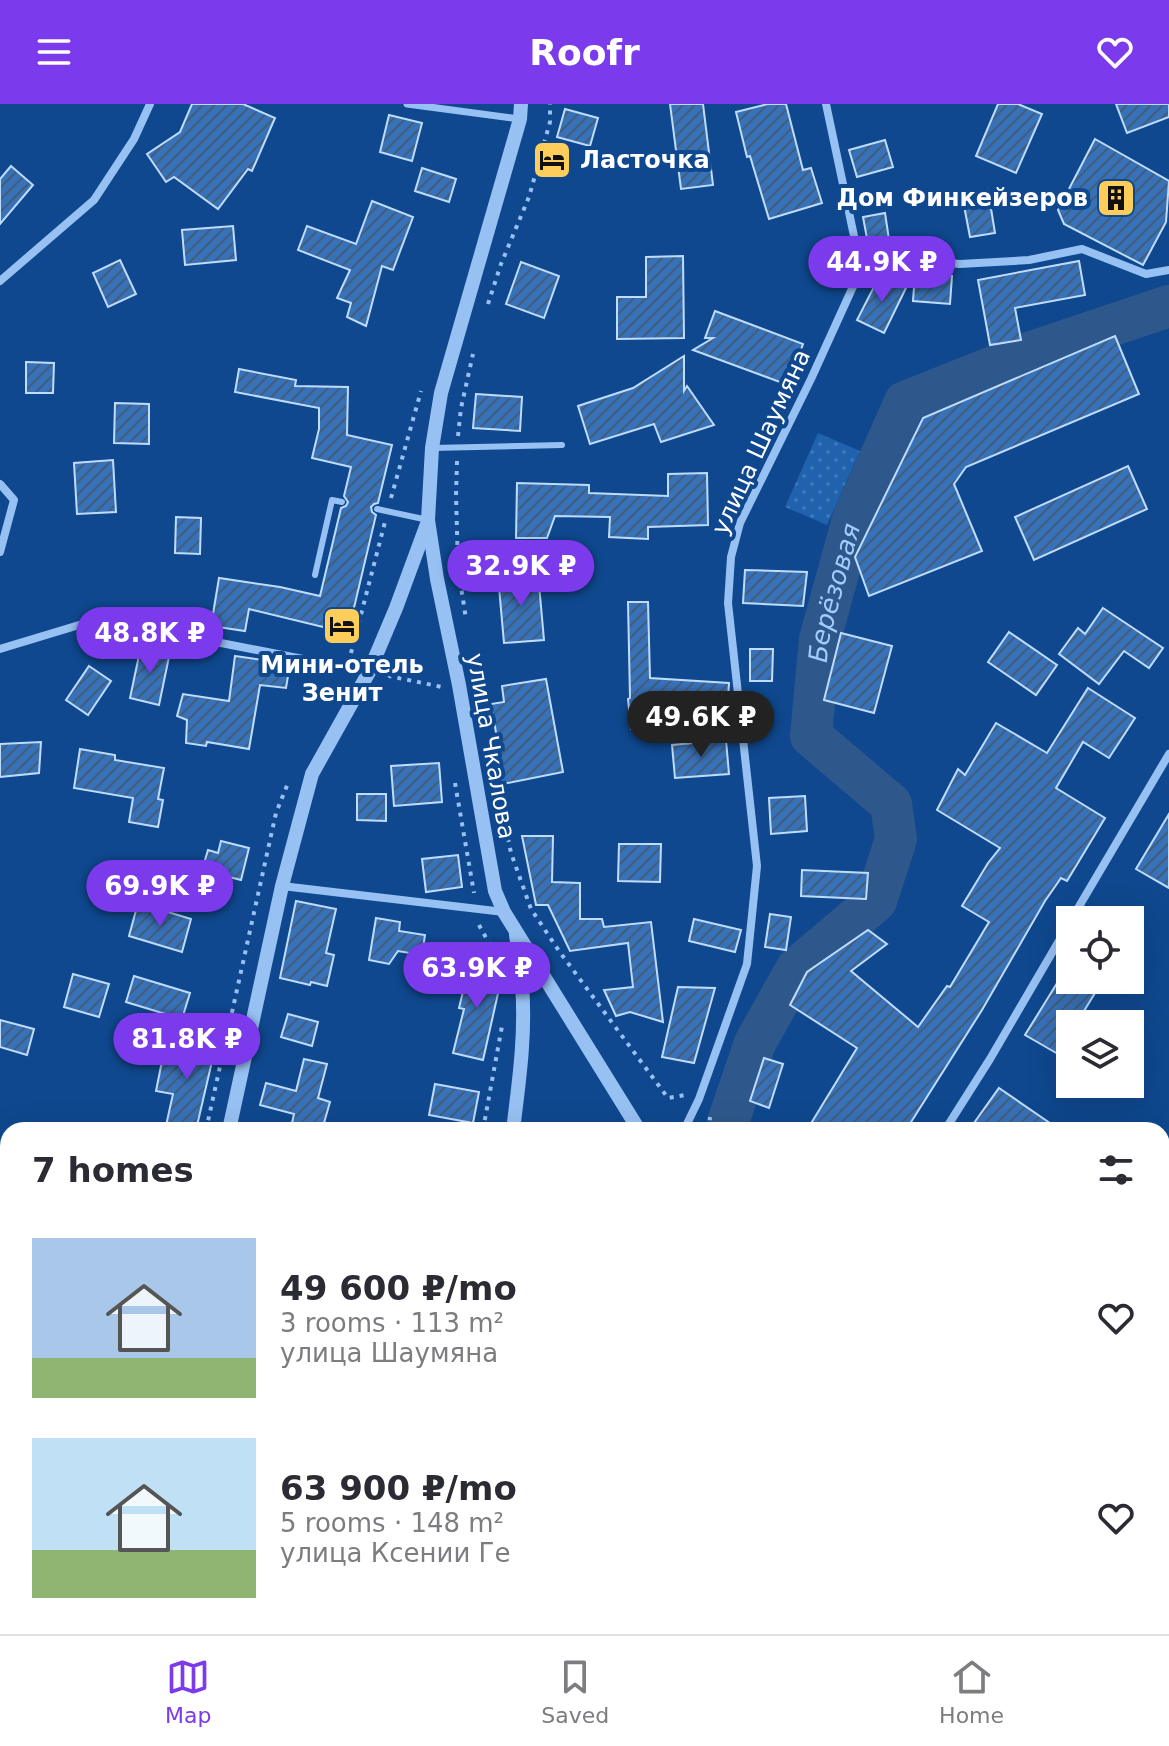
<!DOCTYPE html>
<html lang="en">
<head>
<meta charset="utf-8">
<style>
  :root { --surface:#fff; --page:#f7f7f7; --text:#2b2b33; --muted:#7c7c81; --line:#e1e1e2; --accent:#7c3aed }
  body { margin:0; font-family:"DejaVu Sans",sans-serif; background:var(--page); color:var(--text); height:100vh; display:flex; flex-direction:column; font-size:30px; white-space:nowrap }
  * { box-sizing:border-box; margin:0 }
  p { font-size:26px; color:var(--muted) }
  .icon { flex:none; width:44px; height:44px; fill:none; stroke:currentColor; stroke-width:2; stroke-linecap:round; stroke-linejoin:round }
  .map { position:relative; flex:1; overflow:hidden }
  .panel { position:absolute; left:0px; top:1018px; width:1170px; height:512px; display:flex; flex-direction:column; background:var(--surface); border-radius:24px 24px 0 0; box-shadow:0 8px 32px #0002 }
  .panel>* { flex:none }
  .buttons { position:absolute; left:1056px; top:802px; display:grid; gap:16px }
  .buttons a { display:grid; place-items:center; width:88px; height:88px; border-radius:0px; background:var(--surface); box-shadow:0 8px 32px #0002; font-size:40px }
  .price { position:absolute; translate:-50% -68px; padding:0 18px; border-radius:28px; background:var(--accent); color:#fff; font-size:26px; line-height:52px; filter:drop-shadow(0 2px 4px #0008) }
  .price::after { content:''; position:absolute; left:50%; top:48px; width:24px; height:18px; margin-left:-12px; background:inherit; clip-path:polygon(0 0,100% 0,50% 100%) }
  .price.selected { background:#222; color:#fff }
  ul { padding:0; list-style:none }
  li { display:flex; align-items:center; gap:24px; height:200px; padding:0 32px }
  li span { display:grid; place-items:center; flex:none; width:224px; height:160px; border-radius:0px; color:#555 }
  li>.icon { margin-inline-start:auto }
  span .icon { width:96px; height:96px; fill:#fffc; stroke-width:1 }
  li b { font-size:34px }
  h2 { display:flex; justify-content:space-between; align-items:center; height:96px; padding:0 32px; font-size:34px }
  header { display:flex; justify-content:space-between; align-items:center; height:104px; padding:0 32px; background:var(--accent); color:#fff; font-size:36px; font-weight:700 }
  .tab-bar { display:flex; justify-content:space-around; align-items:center; height:112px; border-top:2px solid var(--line); background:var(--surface); font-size:22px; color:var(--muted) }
  .tab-bar a { display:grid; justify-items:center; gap:4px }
  .tab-bar .selected { color:var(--accent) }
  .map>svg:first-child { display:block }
  .green { fill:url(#green-dots) }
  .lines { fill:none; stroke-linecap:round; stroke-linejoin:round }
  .river { stroke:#2e588c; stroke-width:42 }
  .building { fill:url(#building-hatch); stroke:#bedcfe; stroke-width:2 }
  .path { stroke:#97c1f3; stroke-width:4; stroke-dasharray:4 6; stroke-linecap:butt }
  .service { stroke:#97c1f3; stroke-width:6 }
  .pedestrian { stroke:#97c1f3; stroke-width:7 }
  .minor { stroke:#97c1f3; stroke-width:8 }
  .tertiary { stroke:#97c1f3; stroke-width:14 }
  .labels { text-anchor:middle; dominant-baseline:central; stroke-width:8; stroke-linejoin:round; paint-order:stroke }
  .poi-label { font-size:24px; font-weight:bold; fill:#fff; stroke:#0f488e; text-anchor:start }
  .street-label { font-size:24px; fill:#fff; stroke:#0f488e }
  .water-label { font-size:26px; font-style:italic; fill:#a3ccfa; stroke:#0f488e }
</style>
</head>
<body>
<header><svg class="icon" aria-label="menu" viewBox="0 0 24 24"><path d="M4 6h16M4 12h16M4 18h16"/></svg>Roofr<svg class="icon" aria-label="heart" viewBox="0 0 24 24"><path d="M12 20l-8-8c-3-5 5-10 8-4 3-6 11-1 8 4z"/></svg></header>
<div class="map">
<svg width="1169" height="1530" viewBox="0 0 1169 1530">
  <defs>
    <pattern id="green-dots" width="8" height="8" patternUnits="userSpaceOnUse" patternTransform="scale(2)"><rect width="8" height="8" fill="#2062ae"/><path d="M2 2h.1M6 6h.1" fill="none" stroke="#417aba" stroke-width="1.8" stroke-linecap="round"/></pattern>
    <pattern id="building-hatch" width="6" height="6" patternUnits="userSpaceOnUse" patternTransform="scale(2)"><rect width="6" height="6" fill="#3771b8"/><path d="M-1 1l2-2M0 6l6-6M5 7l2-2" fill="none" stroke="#435d7d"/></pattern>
  </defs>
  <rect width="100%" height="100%" fill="#0f488e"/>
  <polygon class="green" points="818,329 860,347 827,421 785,403"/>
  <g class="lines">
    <g class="river">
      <path id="s1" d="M729 1026 728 1018 755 939 797 864 876 797 896 735 891 700 811 632 820 535 853 415 905 298 1026 250 1169 202"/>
      <polyline points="659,1530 664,1522"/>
    </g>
  </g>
  <g class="building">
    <polygon points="192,0 243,0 275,14 252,67 248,65 218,105 174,73 166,78 147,50 180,28"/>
    <polygon points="670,0 703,0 713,81 681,85"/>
    <polygon points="768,0 786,0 803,66 811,64 822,99 769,115 750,52 747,53 736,8"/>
    <polygon points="998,0 1018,0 1042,10 1016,69 976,52"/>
    <polygon points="1116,0 1169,0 1169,13 1127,29"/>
    <polygon points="565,5 598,14 590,42 557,33"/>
    <polygon points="389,11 422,19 412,57 380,48"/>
    <polygon points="1095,35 1169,77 1166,118 1143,161 1064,120 1058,106"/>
    <polygon points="885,36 893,63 857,73 849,46"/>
    <polygon points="11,62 33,81 0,120 0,75"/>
    <polygon points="422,64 456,75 449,98 415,87"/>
    <polygon points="988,86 995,129 970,133 962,91"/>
    <polygon points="372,97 413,113 393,166 382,162 366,222 347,213 351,199 337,194 350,166 298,146 307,122 356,140"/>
    <polygon points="885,109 890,142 869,145 863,113"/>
    <polygon points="233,122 236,156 185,161 182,126"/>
    <polygon points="683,152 684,234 617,235 617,193 646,193 646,153"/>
    <polygon points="120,156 136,190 108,203 93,169"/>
    <polygon points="1079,157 1085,191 1015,204 1021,236 990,241 978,176"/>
    <polygon points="521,158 559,172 544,214 506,200"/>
    <polygon points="915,169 952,172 950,200 913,197"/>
    <polygon points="880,171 906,184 884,229 857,216"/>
    <polygon points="715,207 803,240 788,281 693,246 713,234 705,234"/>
    <polygon points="1115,232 1139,290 966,363 954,380 982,447 869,492 855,453 923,314"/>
    <polygon points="684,252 684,287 687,282 714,321 661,338 654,320 590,340 578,302 633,284"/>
    <polygon points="26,258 54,259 53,289 26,289"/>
    <polygon points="239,265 296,276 295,282 348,283 347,331 392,341 378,399 374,400 371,403 372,408 376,411 348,529 249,505 245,527 211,522 219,474 280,483 320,492 341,404 346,402 348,398 344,392 351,363 312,354 319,325 319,304 235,288"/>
    <polygon points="476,290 522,293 520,327 473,324"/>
    <polygon points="115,299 149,300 149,340 114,339"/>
    <polygon points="113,356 116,408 77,410 74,359"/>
    <polygon points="1128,362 1147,405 1034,456 1015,413"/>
    <polygon points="707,369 708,421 648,423 648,435 609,433 610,413 555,412 547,434 516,434 517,379 589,381 589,389 668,392 668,370"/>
    <polygon points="176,413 201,414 200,450 175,449"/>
    <polygon points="745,466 807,468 803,502 743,499"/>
    <polygon points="538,469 544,536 504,539 498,472"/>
    <polygon points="628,498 648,498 650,574 729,579 727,609 651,604 652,624 631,625 628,595 630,594"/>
    <polygon points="1103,504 1163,544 1149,564 1124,547 1099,580 1059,550 1078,524 1085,530"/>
    <polygon points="1009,528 1057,561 1036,591 988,558"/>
    <polygon points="841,529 892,542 874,609 824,596"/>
    <polygon points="141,542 170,548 159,601 130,594"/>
    <polygon points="750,545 773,545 772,577 750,577"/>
    <polygon points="235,552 290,560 286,584 260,581 249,645 207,638 206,642 186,639 187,616 177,612 183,590 229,597"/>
    <polygon points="89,562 111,577 88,611 66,596"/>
    <polygon points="546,575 563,668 503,680 497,646 499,646 491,600 504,598 502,582"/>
    <polygon points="1088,584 1135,614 1109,654 1083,638 1056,684 1105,714 1067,777 1061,774 1045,797 982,906 906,1026 807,1026 857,944 790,901 807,868 868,826 887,840 851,867 918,923 947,882 950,883 989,818 962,802 988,759 1000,744 937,706 958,665 965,671 996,619 1047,649"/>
    <polygon points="726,636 729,670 675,674 672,641"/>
    <polygon points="41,638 39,669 0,673 0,640"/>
    <polygon points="80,645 115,651 115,656 164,664 158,695 163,696 158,723 129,718 133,694 74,684"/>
    <polygon points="439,659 442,698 394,702 391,662"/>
    <polygon points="357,690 386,690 386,717 357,716"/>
    <polygon points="805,692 807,727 771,730 769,694"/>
    <polygon points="1169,710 1169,784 1136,765"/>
    <polygon points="522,732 553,732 552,778 580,779 580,815 602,815 604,823 651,818 663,918 630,908 616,912 604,886 633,883 628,839 570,847 548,801 536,801"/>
    <polygon points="221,737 249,744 241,776 202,766 208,746 218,749"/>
    <polygon points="619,740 661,740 660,778 618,777"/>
    <polygon points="458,751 462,783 426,788 422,755"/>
    <polygon points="802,766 868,769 866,795 801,792"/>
    <polygon points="296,797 336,805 326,849 334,851 327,882 311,878 310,881 280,874"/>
    <polygon points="138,799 191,815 182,848 129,832"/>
    <polygon points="770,810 791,813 786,846 765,843"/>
    <polygon points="376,814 400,818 399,827 425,831 422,851 398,847 389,860 369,856"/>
    <polygon points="694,815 741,826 735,848 689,837"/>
    <polygon points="471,855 491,860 499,885 483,956 453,949 464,905 459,904"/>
    <polygon points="73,870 109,880 99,913 64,903"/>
    <polygon points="134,872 190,889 182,915 126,898"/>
    <polygon points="1059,876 1103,876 1076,920 1070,920 1070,930 1058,950 1025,931"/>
    <polygon points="678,883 715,884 694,959 662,953"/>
    <polygon points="288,910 318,918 312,942 281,933"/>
    <polygon points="0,916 34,925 27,951 0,943"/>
    <polygon points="185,927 217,936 196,1026 165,1026 173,990 156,987 162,957 176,960"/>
    <polygon points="764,954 783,960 769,1004 750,997"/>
    <polygon points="304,955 327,960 318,994 330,998 322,1026 292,1019 294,1010 260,1001 266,979 296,987"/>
    <polygon points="435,980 479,988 473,1019 429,1011"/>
    <polygon points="999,984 1060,1026 969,1026"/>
  </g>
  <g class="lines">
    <g class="path">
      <polyline points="488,200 501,160 529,93 550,18 550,0"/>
      <polyline points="458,332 461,304 473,250"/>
      <polyline points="457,357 456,392 458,463 466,515"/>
      <polyline points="391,394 421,287"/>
      <polyline points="351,549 385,418"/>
      <polyline points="388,573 389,572 442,583"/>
      <polyline points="455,679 474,789"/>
      <polyline points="498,685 511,749 531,805 559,847 668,994 685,991"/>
      <polyline points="479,821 500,859"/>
      <polyline points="206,1026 276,709 288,679"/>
      <polyline points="483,1026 502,922"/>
      <polyline points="709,1026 710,1013"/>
      <polyline points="96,1530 98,1522"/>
      <polyline points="379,1530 380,1522"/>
      <polyline points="429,1530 431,1522"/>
    </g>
    <g class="service">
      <polyline points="432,344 562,341"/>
      <polyline points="377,405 428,416"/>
      <polyline points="315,471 332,396 342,398"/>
      <polyline points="1162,1478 1169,1469"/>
    </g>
    <polyline class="pedestrian" points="407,0 520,15"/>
    <g class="minor">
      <polyline points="861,165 904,155 960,160 1029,156 1082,145 1146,170 1169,166"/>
      <polyline points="0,177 94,96 134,35 150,0"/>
      <polyline points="0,380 14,396 0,448"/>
      <polyline points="0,545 99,515 369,568"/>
      <polyline points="282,782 504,808"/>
      <polyline points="1071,816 1169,650"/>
      <polyline points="684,1026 699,995 747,860 757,762 728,499 731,453 740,419 811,275 861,165 826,0"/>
      <polyline points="945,1026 990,955 1070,818"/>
      <polyline points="0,1195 8,1197"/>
      <polyline points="1162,1444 1169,1450"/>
      <polyline points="647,1530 652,1522"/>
      <polyline points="882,1530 883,1522"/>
    </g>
    <g class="tertiary">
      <polyline points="521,0 520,15 441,289 432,344 428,416 437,475 459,581 495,787 504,808 639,1026"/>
      <polyline points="229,1026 282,782 312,670 369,568 396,504 427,420"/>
      <path d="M513 1026C519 978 526 929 522 881 521 864 518 847 516 831"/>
      <polyline points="120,1530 121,1522"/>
      <polyline points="407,1530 408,1522"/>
    </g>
  </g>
  <defs>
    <g id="hotel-square" transform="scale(2)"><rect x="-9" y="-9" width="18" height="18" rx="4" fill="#ffcd59" stroke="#0f488e"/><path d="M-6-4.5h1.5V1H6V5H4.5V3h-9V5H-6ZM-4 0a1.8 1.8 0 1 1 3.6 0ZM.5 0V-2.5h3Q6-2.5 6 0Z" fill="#111"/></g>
    <g id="building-square" transform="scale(2)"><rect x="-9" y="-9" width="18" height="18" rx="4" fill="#ffcd59" stroke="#0f488e"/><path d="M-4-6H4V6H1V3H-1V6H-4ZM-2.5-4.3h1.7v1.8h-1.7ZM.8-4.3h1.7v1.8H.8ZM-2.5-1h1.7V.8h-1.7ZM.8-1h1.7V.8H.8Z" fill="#111"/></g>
  </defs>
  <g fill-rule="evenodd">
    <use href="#hotel-square" x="552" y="56"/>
    <use href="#building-square" x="1116" y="94"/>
    <use href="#hotel-square" x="342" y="522"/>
  </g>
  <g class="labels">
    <g class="poi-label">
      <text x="580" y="56">Ласточка</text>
      <text x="1088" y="94" text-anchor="end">Дом Финкейзеров</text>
      <text x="342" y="561" text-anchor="middle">Мини-отель<tspan x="342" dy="28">Зенит</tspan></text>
    </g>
    <g class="street-label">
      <text transform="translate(761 338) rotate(-65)">улица Шаумяна</text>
      <text transform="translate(491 642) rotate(80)">улица Чкалова</text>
    </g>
    <g class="water-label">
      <text stroke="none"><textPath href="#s1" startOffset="632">Берёзовая</textPath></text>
    </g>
  </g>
</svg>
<div class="buttons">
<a><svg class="icon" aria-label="locate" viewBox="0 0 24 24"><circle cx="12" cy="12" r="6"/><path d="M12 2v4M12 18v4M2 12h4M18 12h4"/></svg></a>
<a><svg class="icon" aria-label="layers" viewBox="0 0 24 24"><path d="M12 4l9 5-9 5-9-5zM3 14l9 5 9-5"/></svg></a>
</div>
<b class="price" style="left:882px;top:200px">44.9K ₽</b>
<b class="price" style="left:521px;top:504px">32.9K ₽</b>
<b class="price" style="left:150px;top:571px">48.8K ₽</b>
<b class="price selected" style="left:701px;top:655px">49.6K ₽</b>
<b class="price" style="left:160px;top:824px">69.9K ₽</b>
<b class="price" style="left:477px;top:906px">63.9K ₽</b>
<b class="price" style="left:187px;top:977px">81.8K ₽</b>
<section class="panel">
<h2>7 homes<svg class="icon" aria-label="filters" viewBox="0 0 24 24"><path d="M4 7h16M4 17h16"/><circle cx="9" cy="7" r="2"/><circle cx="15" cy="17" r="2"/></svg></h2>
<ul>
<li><span style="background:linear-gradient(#a9c7e8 75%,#8fb573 0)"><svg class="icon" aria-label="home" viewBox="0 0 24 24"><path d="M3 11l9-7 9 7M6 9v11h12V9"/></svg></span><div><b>49 600 ₽/mo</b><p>3 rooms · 113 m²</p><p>улица Шаумяна</p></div><svg class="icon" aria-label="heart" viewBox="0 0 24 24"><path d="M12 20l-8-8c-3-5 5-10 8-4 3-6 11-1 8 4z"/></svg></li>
<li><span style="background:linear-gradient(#bfe0f5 70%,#8fb573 0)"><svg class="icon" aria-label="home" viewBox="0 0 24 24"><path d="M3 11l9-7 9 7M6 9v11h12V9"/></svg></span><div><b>63 900 ₽/mo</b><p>5 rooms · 148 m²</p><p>улица Ксении Ге</p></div><svg class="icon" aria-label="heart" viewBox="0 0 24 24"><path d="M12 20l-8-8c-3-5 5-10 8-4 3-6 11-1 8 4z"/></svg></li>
</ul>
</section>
</div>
<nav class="tab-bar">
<a class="selected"><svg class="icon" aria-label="map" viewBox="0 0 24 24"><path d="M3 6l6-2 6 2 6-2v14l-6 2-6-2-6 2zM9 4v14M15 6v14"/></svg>Map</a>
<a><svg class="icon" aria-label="saved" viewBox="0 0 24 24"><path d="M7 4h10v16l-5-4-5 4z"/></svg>Saved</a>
<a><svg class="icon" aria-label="home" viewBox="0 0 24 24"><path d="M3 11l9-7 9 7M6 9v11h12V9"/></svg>Home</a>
</nav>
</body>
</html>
